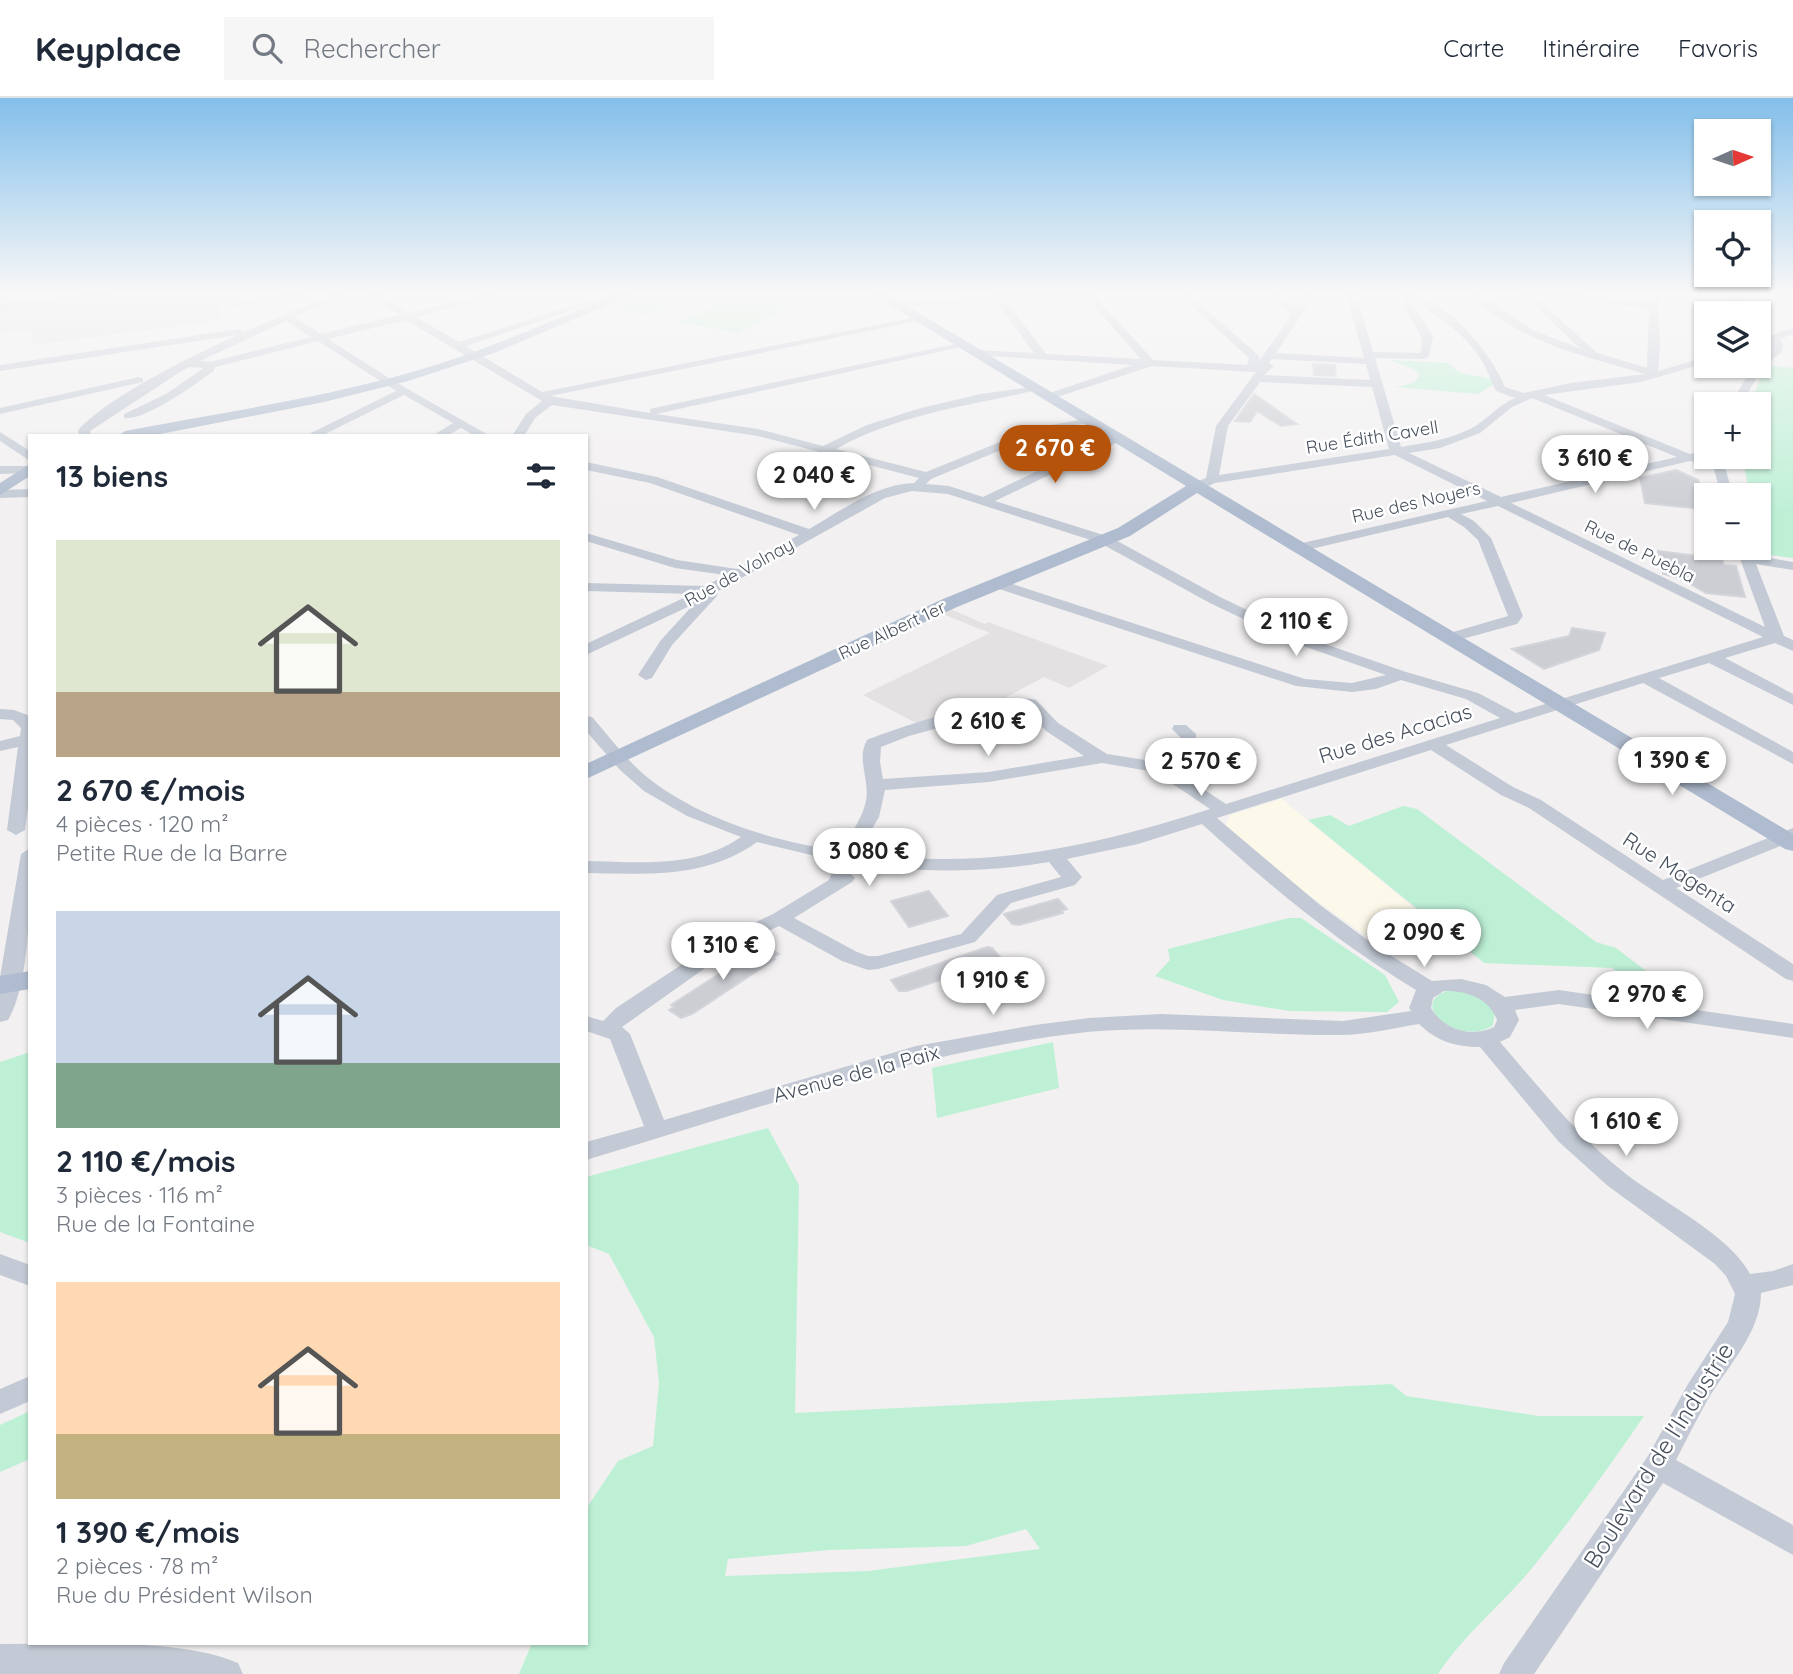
<!DOCTYPE html>
<html lang="fr">
<head>
<meta charset="utf-8">
<style>
  :root { --surface:#fff; --page:#f6f6f7; --text:#1f2937; --muted:#747a83; --line:#e0e1e3; --accent:#b45309 }
  body { margin:0; font-family:Quicksand,sans-serif; background:var(--page); color:var(--text); height:100vh; display:flex; flex-direction:column; font-size:26px; white-space:nowrap }
  * { box-sizing:border-box; margin:0 }
  p { font-size:23px; color:var(--muted) }
  .icon { flex:none; width:38px; height:38px; fill:none; stroke:currentColor; stroke-width:2; stroke-linecap:round; stroke-linejoin:round }
  .map { position:relative; flex:1; overflow:hidden }
  .sheet { position:absolute; left:28px; top:336px; width:560px; height:1211px; display:flex; flex-direction:column; background:var(--surface); border-radius:0px; box-shadow:0 2px 5px #0004 }
  .sheet>* { flex:none }
  .needle { width:46px; rotate:87deg }
  .controls { position:absolute; left:1694px; top:21px; display:grid; gap:14px }
  .controls a { display:grid; place-items:center; width:77px; height:77px; border-radius:0px; background:var(--surface); box-shadow:0 2px 5px #0004; font-size:35px }
  .price { position:absolute; translate:-50% -60px; padding:0 16px; border-radius:24px; background:#fff; color:#222; font-size:23px; line-height:46px; filter:drop-shadow(0 2px 4px #0008) }
  .price::after { content:''; position:absolute; left:50%; top:42px; width:21px; height:16px; margin-left:-10px; background:inherit; clip-path:polygon(0 0,100% 0,50% 100%) }
  .price.selected { background:var(--accent); color:#fff }
  ul { padding:0; list-style:none }
  li { display:grid; align-content:center; gap:14px; height:371px; padding:0 28px }
  li span { display:grid; place-items:center; height:217px; border-radius:0px; color:#555 }
  li>.icon { margin-inline-start:auto }
  span .icon { width:126px; height:126px; fill:#fffc; stroke-width:1 }
  li b { font-size:30px }
  h2 { display:flex; justify-content:space-between; align-items:center; height:84px; padding:0 28px; font-size:30px }
  header { display:flex; align-items:center; gap:42px; box-sizing:border-box; height:98px; padding:0 35px; background:var(--surface); border-bottom:2px solid var(--line) }
  header strong { font-size:33px }
  nav { display:flex; gap:38px; margin-inline-start:auto; font-size:24px }
  .search { width:490px; height:63px; background:var(--page); display:flex; align-items:center; gap:18px; box-sizing:border-box; padding:0 24px; border-radius:0px; color:var(--muted); font-size:26px }
  .map>svg:first-child { display:block }
  .commercial { fill:#fcf9ea }
  .education { fill:#e3e1e2 }
  .green { fill:#bef0d6; fill-rule:evenodd }
  .building { fill:#ccced4; stroke:#d4d5db; stroke-width:2 }
  .lines { fill:none; stroke-linecap:round; stroke-linejoin:round }
  .minor { fill:#c3cad5; fill-rule:evenodd }
  .major { fill:#afbccf; fill-rule:evenodd }
  .labels { text-anchor:middle; dominant-baseline:central; stroke-width:5; stroke-linejoin:round; paint-order:stroke }
  .far-street-label { font-size:18px; fill:#47515d; stroke:#fff }
  .street-label { font-size:21px; fill:#47515d; stroke:#fff }
  .near-street-label { font-size:24px; fill:#47515d; stroke:#fff }
</style>
</head>
<body>
<header>
<strong>Keyplace</strong>
<div class="search"><svg class="icon" aria-label="search" viewBox="0 0 24 24"><circle cx="10" cy="10" r="6"/><path d="M15 15l6 6"/></svg>Rechercher</div>
<nav><a>Carte</a><a>Itinéraire</a><a>Favoris</a></nav>
</header>
<div class="map">
<svg width="1793" height="1576" viewBox="0 0 1793 1576">
  <rect width="100%" height="100%" fill="#f2f0f0"/>
  <polygon class="commercial" points="1282,701 1448,838 1393,857 1285,780 1225,729 1230,717"/>
  <g class="education">
    <polygon points="140,195 299,195 221,204 222,222 31,247 33,232 0,235 0,211"/>
    <polygon points="950,511 985,526 988,524 1108,568 1069,590 1044,579 1005,600 916,625 863,597 990,535 940,515"/>
  </g>
  <g class="green">
    <polygon points="646,195 702,195 649,218 610,210"/>
    <polygon points="739,195 800,203 738,235 679,224"/>
    <polygon points="1389,262 1448,265 1460,275 1493,281 1493,286 1479,296 1395,289 1413,285 1420,278 1414,271"/>
    <polygon points="1765,267 1793,270 1793,460 1763,456 1759,437 1759,397 1750,397 1742,359 1759,359 1759,306 1751,306"/>
    <polygon points="1403,708 1417,711 1596,844 1616,850 1692,908 1655,900 1612,870 1484,865 1308,722 1330,717 1349,728"/>
    <polygon points="1289,820 1301,820 1385,877 1399,904 1387,914 1289,913 1223,902 1155,878 1170,862 1168,851"/>
    <path d="M1447 893C1468 892 1482 899 1495 914L1493 927C1463 950 1405 908 1447 893Z"/>
    <polygon points="1053,944 1059,990 937,1020 932,970"/>
    <polygon points="30,954 30,1145 0,1134 0,964"/>
    <path d="M768 1030 799 1087 795 1315 1392 1286 1406 1298 1539 1318H1644C1607 1372 1569 1425 1528 1475 1498 1510 1463 1538 1438 1576H519L532 1545H586V1411L618 1363 653 1348 659 1285 654 1239 609 1156 586 1147V1079ZM1026 1431 1040 1451 868 1473 725 1478 728 1461 829 1452 966 1448Z"/>
    <polygon points="30,1313 30,1361 0,1374 0,1327"/>
  </g>
  <g class="building">
    <polygon points="1313,266 1335,267 1336,278 1314,277"/>
    <polygon points="1254,296 1297,326 1281,328 1257,313 1250,324 1235,323"/>
    <polygon points="1676,372 1698,382 1705,405 1698,404 1702,411 1645,405 1640,380"/>
    <polygon points="1658,453 1722,461 1724,467 1736,468 1745,499 1706,495 1680,480 1663,476"/>
    <polygon points="1572,530 1605,535 1599,552 1544,571 1512,551 1569,538"/>
    <polygon points="929,793 948,818 909,829 891,803"/>
    <polygon points="1058,801 1067,811 1061,813 1063,815 1019,827 1012,826 1004,816"/>
    <polygon points="764,847 779,856 773,859 775,861 692,916 681,920 669,912 674,909 671,907"/>
    <polygon points="987,849 992,850 1001,860 996,861 998,863 907,893 899,893 891,882"/>
  </g>
  <g class="lines">
    <g class="minor">
      <polygon points="96,195 129,195 0,212 0,206"/>
      <polygon points="291,195 320,195 231,209 226,206"/>
      <path d="M335 195H348L295 219 321 236 399 217 365 195H376L409 215 489 195H506L416 219 459 244 603 198V202L466 248 542 294 922 218V222L918 223 550 298 650 315V311L654 310 965 244V248L961 249 656 316 758 331 823 348 867 327 921 310 981 296 1037 288V292C968 308 898 316 836 351L926 374 1035 330 1090 320V324L1042 335 931 381 926 386 949 388 983 399 1112 337H1120V343L995 403 1110 439 1220 499 1299 537 1406 574 1478 595 1516 615 1763 539 1498 408 1461 416 1474 423 1491 440 1523 518 1517 526 1448 545 1443 543 1440 540 1443 537 1508 518 1478 442 1464 429 1448 419 1298 454 1291 450 1298 446 1487 403 1395 357 1215 385 1199 392H1191V386L1206 380 1216 328 1256 274 1152 268 1048 302 1044 301V297L1133 267 972 257 971 255 976 252 1034 255 996 203 894 209 889 206 894 203 992 198 991 195H1097L1094 197 1153 262 1247 267 1249 260 1178 195H1188L1258 257 1260 262 1292 216 1267 195H1278L1297 210 1307 195H1316L1276 255 1364 260 1346 195H1356L1373 254 1420 255C1429 229 1399 219 1403 195 1442 195 1492 255 1505 289L1524 295 1571 285 1645 276C1579 256 1520 245 1468 195H1479L1533 232 1581 251 1521 195H1565L1649 205 1650 195H1658L1660 248 1658 273 1706 259V265L1641 284 1544 297 1690 356 1706 352V359H1710L1706 360 1722 359 1733 397H1721L1713 368 1690 363 1511 405 1765 529 1736 450H1750L1752 457 1793 464V472L1756 466 1784 538 1793 542V553L1775 545 1725 560 1793 596V607L1709 565 1659 580 1793 654V666L1643 585 1446 647 1513 689 1541 702 1663 782 1793 730V743L1676 790 1793 866V883L1786 881 1529 710 1501 697 1431 652 1217 720 1320 807 1377 849 1432 883 1461 881 1486 887 1505 899 1559 892 1793 926V940L1559 906 1515 912 1519 922 1510 939 1500 944C1540 990 1577 1038 1626 1076 1662 1104 1730 1137 1750 1176L1773 1173 1793 1166V1187L1761 1195C1761 1235 1726 1270 1707 1303 1696 1323 1686 1342 1676 1362L1793 1427V1457L1663 1385 1534 1576H1499L1504 1565 1648 1358 1688 1286 1728 1224 1735 1196 1726 1178 1715 1166 1608 1088 1559 1044 1480 949C1456 949 1436 943 1419 926 1394 930 1366 937 1341 937 1256 938 1172 926 1087 934 916 953 751 1013 586 1062V1044L644 1028 610 941 586 933V918L603 923 616 910 725 838 773 816 829 782 836 763 757 744C706 781 646 776 586 775V763C639 764 695 771 741 739L687 718 644 693 620 672 586 633V618L592 619C610 639 626 662 647 679 699 721 776 744 841 753 850 737 862 721 866 703 870 682 856 661 867 642 900 629 1005 594 1036 602L1058 625 1107 656 1145 662 1181 645 1180 639 1172 631 1174 627H1186L1196 636V648L1165 666 1226 706 1500 620 1466 601 1401 582 1376 591 1352 594 1296 588 990 488V482H1000L1305 581 1352 585 1386 577 1289 543 1210 505 1100 445 948 396 912 393 885 400 718 493 717 498 672 547 652 580 646 582 638 577 661 542 694 506 586 557V546L692 496 586 493V485L706 488 725 477 675 470 586 443V435L677 462 737 471 799 437 650 385 586 372V364L657 379 809 431C841 413 876 386 914 385L919 380 758 338 552 307 535 320 524 338H512L526 316 542 303 406 222 328 241 392 282 490 338H475L461 330 447 338H432L453 325 404 297 321 338H305L396 293 318 243 215 269 214 273C195 286 145 323 124 320V316L166 296 204 270 189 269 180 274 90 333 91 338H79L78 332C112 296 191 259 237 237L0 273V267L239 231 244 234ZM1533 197 1649 210 1647 270 1597 255ZM1085 198 1141 261 1046 256 1006 203ZM1412 201C1437 218 1466 236 1482 263 1488 273 1491 283 1496 293L1515 300C1498 307 1486 323 1470 331 1448 342 1424 345 1401 349L1375 260 1424 261 1429 258 1433 238 1414 209ZM286 223 311 239 210 264 200 263ZM1272 261 1366 266 1370 282 1264 277 1274 268 1269 265ZM1260 284 1372 289 1389 351 1219 377 1228 328ZM1532 300 1677 359 1501 399 1409 355 1440 350 1480 335 1512 309ZM1015 609 1025 610 1046 633 1084 658 989 674 883 681 880 664 881 649 909 638ZM1102 665 1155 674 1210 711C1091 749 983 773 858 755L879 719 885 692 989 684ZM1202 726C1269 787 1338 845 1416 892L1409 910 1411 913 1343 923 1161 916 1089 920 1035 927 916 948 664 1022 630 936 622 929 739 846 779 828 842 863 868 872 878 871 975 844 1011 805 1075 787 1082 779 1067 761 1138 746ZM1049 764 1061 779 997 797 961 836 878 858H868L857 854 794 820 852 784 855 780 851 776 854 766C918 775 984 775 1049 764ZM1444 893C1466 892 1490 901 1497 922L1494 929C1471 940 1444 932 1431 910L1433 900Z"/>
      <polygon points="1728,195 1738,195 1741,215 1731,215"/>
      <polygon points="1763,195 1793,195 1793,201"/>
      <polygon points="1793,230 1793,236 1780,241 1783,247 1781,255 1765,266 1741,306 1731,306 1753,268 1759,268 1759,261 1771,253 1771,243 1759,247 1759,241"/>
      <polygon points="139,279 143,280 143,284 0,316 0,310"/>
      <polygon points="0,334 30,353 30,363 0,343"/>
      <polygon points="0,368 28,368 30,375 0,376"/>
      <polygon points="30,391 30,399 0,400 0,392"/>
      <polygon points="0,611 14,612 30,618 30,694 25,732 16,737 7,732 18,649 0,653 0,643 20,638 21,630 13,622 0,621"/>
      <path d="M30 750C30 796 31 884 8 922L0 924V879L21 756Z"/>
      <polygon points="0,1156 30,1167 30,1188 0,1177"/>
      <polygon points="30,1278 30,1303 0,1316 0,1291"/>
      <path d="M116 1545C156 1548 201 1549 238 1565L243 1576H0V1546Z"/>
    </g>
    <g class="major">
      <path d="M619 195H636L494 255 408 283 324 304 150 338H118L125 333C230 313 337 298 439 266 500 246 559 220 619 195Z"/>
      <polygon points="870,195 885,195 1793,736 1793,753 1785,751 1197,395 1130,438 957,509 586,681 586,666 943,501 1118,430 1186,388"/>
      <polygon points="30,366 30,378 0,397 0,385"/>
      <polygon points="30,873 30,891 0,896 0,878"/>
    </g>
  </g>
  <linearGradient id="sky" x2="0" y2="1"><stop stop-color="#83bfea"/><stop offset="0.47" stop-color="#f9f8f8"/><stop offset="1" stop-color="#f9f8f8" stop-opacity="0"/></linearGradient>
  <rect width="1793" height="416" fill="url(#sky)"/>
  <g class="labels">
    <g class="far-street-label">
      <text transform="translate(1372 339) rotate(-9)">Rue Édith Cavell</text>
      <text transform="translate(1416 404) rotate(-13)">Rue des Noyers</text>
      <text transform="translate(1640 453) rotate(26)">Rue de Puebla</text>
      <text transform="translate(739 474) rotate(-29)">Rue de Volnay</text>
      <text transform="translate(892 532) rotate(-25)">Rue Albert 1er</text>
    </g>
    <g class="street-label">
      <text transform="translate(1395 635) rotate(-17)">Rue des Acacias</text>
      <text transform="translate(1680 774) rotate(33)">Rue Magenta</text>
      <text transform="translate(856 975) rotate(-15)">Avenue de la Paix</text>
    </g>
    <g class="near-street-label">
      <text transform="translate(1658 1357) rotate(-58)">Boulevard de l'Industrie</text>
    </g>
  </g>
</svg>
<div class="controls">
<a><svg class="needle" viewBox="-14 -14 28 28"><path d="M0-13l5 13h-10z" fill="#e53935"/><path d="M0 13l5-13h-10z" fill="#747a83"/></svg></a>
<a><svg class="icon" aria-label="locate" viewBox="0 0 24 24"><circle cx="12" cy="12" r="6"/><path d="M12 2v4M12 18v4M2 12h4M18 12h4"/></svg></a>
<a><svg class="icon" aria-label="layers" viewBox="0 0 24 24"><path d="M12 4l9 5-9 5-9-5zM3 14l9 5 9-5"/></svg></a>
<a>+</a>
<a>−</a>
</div>
<b class="price selected" style="left:1055px;top:387px">2 670 €</b>
<b class="price" style="left:1595px;top:397px">3 610 €</b>
<b class="price" style="left:814px;top:414px">2 040 €</b>
<b class="price" style="left:1296px;top:560px">2 110 €</b>
<b class="price" style="left:988px;top:660px">2 610 €</b>
<b class="price" style="left:1672px;top:699px">1 390 €</b>
<b class="price" style="left:1201px;top:700px">2 570 €</b>
<b class="price" style="left:869px;top:790px">3 080 €</b>
<b class="price" style="left:1424px;top:871px">2 090 €</b>
<b class="price" style="left:723px;top:884px">1 310 €</b>
<b class="price" style="left:993px;top:919px">1 910 €</b>
<b class="price" style="left:1647px;top:933px">2 970 €</b>
<b class="price" style="left:1626px;top:1060px">1 610 €</b>
<section class="sheet">
<h2>13 biens<svg class="icon" aria-label="filters" viewBox="0 0 24 24"><path d="M4 7h16M4 17h16"/><circle cx="9" cy="7" r="2"/><circle cx="15" cy="17" r="2"/></svg></h2>
<ul>
<li><span style="background:linear-gradient(#dfe7d0 70%,#b9a48a 0)"><svg class="icon" aria-label="home" viewBox="0 0 24 24"><path d="M3 11l9-7 9 7M6 9v11h12V9"/></svg></span><div><b>2 670 €/mois</b><p>4 pièces · 120 m²</p><p>Petite Rue de la Barre</p></div></li>
<li><span style="background:linear-gradient(#c9d6e8 70%,#7fa58c 0)"><svg class="icon" aria-label="home" viewBox="0 0 24 24"><path d="M3 11l9-7 9 7M6 9v11h12V9"/></svg></span><div><b>2 110 €/mois</b><p>3 pièces · 116 m²</p><p>Rue de la Fontaine</p></div></li>
<li><span style="background:linear-gradient(#ffd9b3 70%,#c2b280 0)"><svg class="icon" aria-label="home" viewBox="0 0 24 24"><path d="M3 11l9-7 9 7M6 9v11h12V9"/></svg></span><div><b>1 390 €/mois</b><p>2 pièces · 78 m²</p><p>Rue du Président Wilson</p></div></li>
</ul>
</section>
</div>
</body>
</html>
